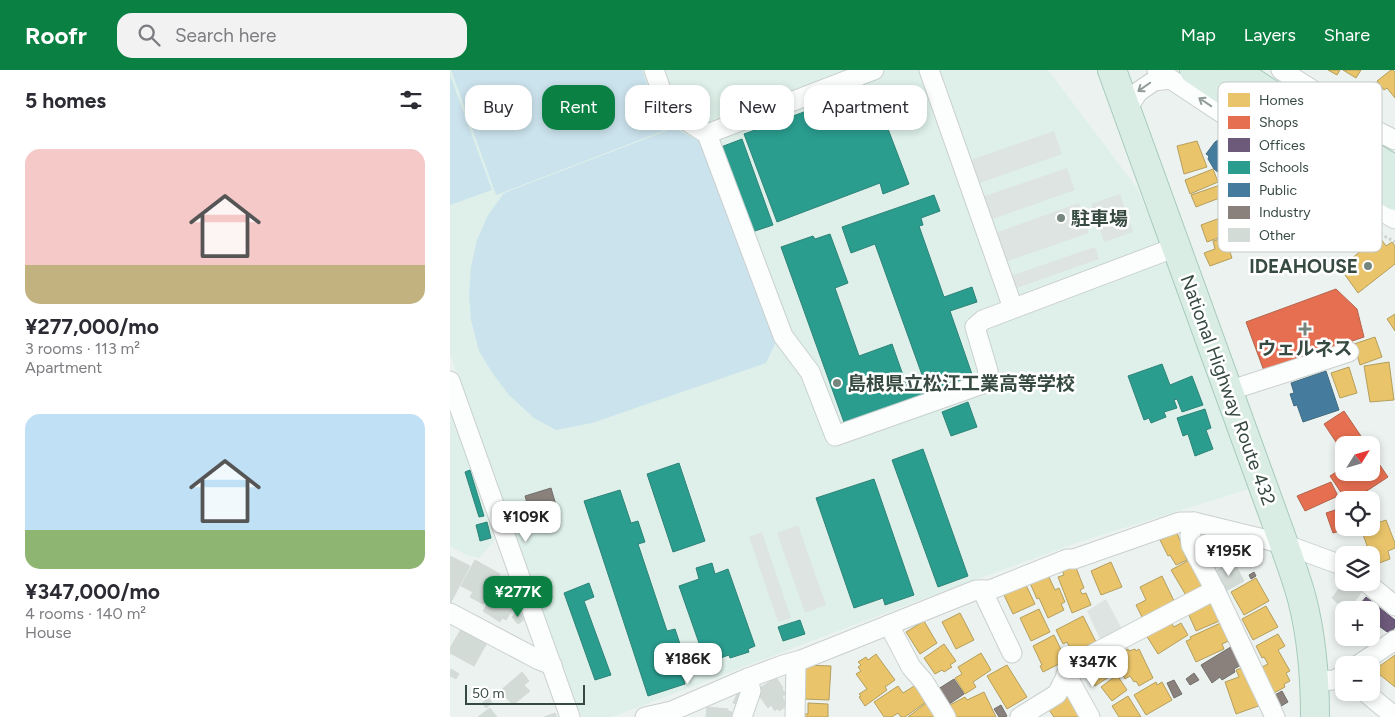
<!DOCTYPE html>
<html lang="en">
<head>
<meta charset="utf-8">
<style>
  :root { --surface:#fff; --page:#f2f2f3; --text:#2b2b33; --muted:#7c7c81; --accent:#0b8043 }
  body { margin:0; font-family:Figtree,"Noto Sans JP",sans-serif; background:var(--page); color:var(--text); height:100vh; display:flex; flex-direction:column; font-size:19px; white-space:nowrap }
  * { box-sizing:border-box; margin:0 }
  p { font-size:16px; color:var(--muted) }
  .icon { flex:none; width:28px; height:28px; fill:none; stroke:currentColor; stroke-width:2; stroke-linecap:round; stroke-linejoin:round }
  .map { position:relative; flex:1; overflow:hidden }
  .side { display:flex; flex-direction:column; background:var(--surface); width:450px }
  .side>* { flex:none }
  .hud { position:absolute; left:15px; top:15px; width:475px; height:45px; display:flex; gap:10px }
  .needle { width:32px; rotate:53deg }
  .fabs { position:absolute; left:885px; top:366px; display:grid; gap:10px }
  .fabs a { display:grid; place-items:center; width:45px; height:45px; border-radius:10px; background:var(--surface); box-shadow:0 2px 8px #0003; font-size:25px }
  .scale { position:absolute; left:15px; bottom:12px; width:120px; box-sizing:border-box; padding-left:5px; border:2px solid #374a41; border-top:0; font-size:14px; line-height:18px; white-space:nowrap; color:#374a41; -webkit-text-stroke:4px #fff; paint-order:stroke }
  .price { position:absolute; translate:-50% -42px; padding:0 11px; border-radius:10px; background:#fff; color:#222; font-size:16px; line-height:32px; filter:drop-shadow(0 1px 2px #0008) }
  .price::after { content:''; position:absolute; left:50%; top:30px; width:15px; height:11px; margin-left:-8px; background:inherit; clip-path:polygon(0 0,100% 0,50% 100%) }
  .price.current { background:var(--accent); color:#fff }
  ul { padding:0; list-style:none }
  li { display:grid; align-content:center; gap:10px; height:265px; padding:0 25px }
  li span { display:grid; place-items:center; height:155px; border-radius:15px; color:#555 }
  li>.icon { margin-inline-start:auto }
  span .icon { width:90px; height:90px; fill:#fffc; stroke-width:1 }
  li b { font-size:21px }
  h2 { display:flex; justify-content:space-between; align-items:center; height:60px; padding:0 25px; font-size:21px }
  .tag { padding:0 18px; border-radius:15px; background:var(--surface); box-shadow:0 2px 8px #0003; font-size:18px; line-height:45px }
  .tag.current { background:var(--accent); color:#fff }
  header { display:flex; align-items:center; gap:30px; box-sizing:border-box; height:70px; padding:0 25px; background:var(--accent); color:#fff }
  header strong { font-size:24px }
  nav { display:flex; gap:28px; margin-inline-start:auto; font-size:18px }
  .search { width:350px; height:45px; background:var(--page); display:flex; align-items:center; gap:12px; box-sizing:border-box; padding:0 18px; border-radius:15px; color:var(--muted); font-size:19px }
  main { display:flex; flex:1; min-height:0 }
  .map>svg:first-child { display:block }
  .education { fill:#def0e9 }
  .green { fill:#cbe3ed }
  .parking { fill:#dde4e1 }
  .homes { fill:#e9c46a; stroke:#b49f5e }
  .shops { fill:#e76f51; stroke:#b2644c }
  .offices { fill:#6d597a; stroke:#5d5469 }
  .schools { fill:#2a9d8f; stroke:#2e8478 }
  .public { fill:#457b9d; stroke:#416c81 }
  .industry { fill:#8a817c; stroke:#71706a }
  .building { fill:#d3dbd7; stroke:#d2dbd7 }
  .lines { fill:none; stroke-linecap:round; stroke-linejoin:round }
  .minor-casing { stroke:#c9d0ce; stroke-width:21 }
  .highway-casing { stroke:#a6cbbb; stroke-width:30 }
  .path { stroke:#cad2d0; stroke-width:3; stroke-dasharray:2.5 2.5; stroke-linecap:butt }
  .minor { stroke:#fcfdfd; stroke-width:19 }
  .highway { stroke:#daede5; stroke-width:28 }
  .oneway { stroke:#909b96 }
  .poi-dot { fill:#76857e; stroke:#fff; stroke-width:2 }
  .labels { text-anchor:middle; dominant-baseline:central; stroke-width:5; stroke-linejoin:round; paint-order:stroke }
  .poi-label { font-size:19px; font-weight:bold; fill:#374a41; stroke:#fff; text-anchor:start }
  .street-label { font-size:19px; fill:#374a41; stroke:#fff }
  .key { fill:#fff; stroke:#c3c9c6; stroke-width:1 }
  .key-label { font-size:14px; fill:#374a41 }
</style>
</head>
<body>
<header>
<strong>Roofr</strong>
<div class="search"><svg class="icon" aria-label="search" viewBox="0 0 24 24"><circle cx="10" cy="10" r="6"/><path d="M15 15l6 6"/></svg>Search here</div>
<nav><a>Map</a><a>Layers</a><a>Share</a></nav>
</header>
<main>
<section class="side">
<h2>5 homes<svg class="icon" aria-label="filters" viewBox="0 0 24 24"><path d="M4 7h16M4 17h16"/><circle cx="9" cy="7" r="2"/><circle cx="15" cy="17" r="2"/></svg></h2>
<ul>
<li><span style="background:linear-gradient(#f6c9c9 75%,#c2b280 0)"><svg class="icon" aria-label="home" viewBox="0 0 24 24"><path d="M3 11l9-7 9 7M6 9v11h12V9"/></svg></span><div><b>¥277,000/mo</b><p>3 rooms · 113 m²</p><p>Apartment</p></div></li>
<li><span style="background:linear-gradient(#bfe0f5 75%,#8fb573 0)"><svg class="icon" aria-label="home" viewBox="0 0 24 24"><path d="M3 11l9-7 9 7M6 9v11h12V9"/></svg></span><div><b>¥347,000/mo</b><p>4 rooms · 140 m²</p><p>House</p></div></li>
</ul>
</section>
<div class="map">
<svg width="945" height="647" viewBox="0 0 945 647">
  <rect width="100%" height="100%" fill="#ecf2f0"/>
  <g class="education">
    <polygon points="0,0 598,0 687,118 722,198 802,414 799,419 629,472 446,539 162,647 127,647 46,421 0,284"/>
    <polygon points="0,339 45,470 29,488 17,485 0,476"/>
  </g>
  <g class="green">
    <polygon points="1,0 192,0 213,61 46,125"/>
    <polygon points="0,5 42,120 0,135"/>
    <polygon points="218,54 256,75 325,274 316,293 142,353 106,360 84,348 59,325 43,304 29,281 21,250 19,224 21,197 27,170 38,145 54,123 216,61"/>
  </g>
  <g class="parking">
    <polygon points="604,61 612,84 527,114 518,91"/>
    <polygon points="617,98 625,120 540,150 532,127"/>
    <polygon points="670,124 683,162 654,172 641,134"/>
    <polygon points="629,133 639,163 555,192 545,163"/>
    <polygon points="645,177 649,189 564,219 560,206"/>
    <polygon points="348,455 376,535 355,543 327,463"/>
    <polygon points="312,462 341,548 328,552 299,467"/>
    <polygon points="656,529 674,563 653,575 637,541"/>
  </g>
  <g class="homes">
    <polygon points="878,0 890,0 887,5"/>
    <polygon points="893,0 911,0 906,8"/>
    <polygon points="941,0 943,0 945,2 945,28 937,18 934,20 927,11"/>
    <polygon points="747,71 757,97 734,104 727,76"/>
    <polygon points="763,99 768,112 740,124 735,110"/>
    <polygon points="776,113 780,124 746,137 741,125"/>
    <polygon points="781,144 789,160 757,172 751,155"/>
    <polygon points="783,165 787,174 778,176 782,188 760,196 754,183 765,179 763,171"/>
    <polygon points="929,166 936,176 942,172 945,176 945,194 908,223 890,198"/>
    <polygon points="945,244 945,261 937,249"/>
    <polygon points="925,267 932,287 910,295 904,274"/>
    <polygon points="939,292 944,330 920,332 914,296"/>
    <polygon points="899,297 907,323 890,328 881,303"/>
    <polygon points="936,450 945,473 945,478 938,481 940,489 924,495 911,459 921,458 921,455"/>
    <polygon points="727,463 731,473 733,472 739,484 735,486 737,490 726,495 720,485 718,486 710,470"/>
    <polygon points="743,488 757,516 737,527 721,500"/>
    <polygon points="661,492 672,517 651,525 641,501"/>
    <polygon points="625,495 634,518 630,520 632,524 636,523 641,535 622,543 608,507 614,505 612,500"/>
    <polygon points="598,505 605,520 609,518 615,532 611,534 614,540 598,548 589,528 587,529 580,513"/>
    <polygon points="712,506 725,533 694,551 686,535 696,530 690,517"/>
    <polygon points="806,508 819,531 794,545 781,522"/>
    <polygon points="576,515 585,534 563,544 554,525"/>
    <polygon points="766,531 774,549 746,561 738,543"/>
    <polygon points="816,536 828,557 803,570 792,549"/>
    <polygon points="589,539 600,562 581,571 570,548"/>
    <polygon points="510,543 524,570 506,579 492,552"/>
    <polygon points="633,546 646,572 636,576 638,579 624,586 617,572 613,574 606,560"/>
    <polygon points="719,550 724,557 731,553 738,565 708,584 696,565"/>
    <polygon points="474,551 487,573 470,584 456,562"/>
    <polygon points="775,551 783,569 772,574 774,579 746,592 736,571 741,569 740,567"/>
    <polygon points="828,564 835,576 828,580 840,601 836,603 840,611 834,614 835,617 822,624 808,599 818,594 814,587 812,588 806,576"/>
    <polygon points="604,565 614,586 613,586 615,591 593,602 590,596 592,595 583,576"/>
    <polygon points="494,574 506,591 500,595 502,597 494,602 492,600 485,604 474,588"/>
    <polygon points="678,579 679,581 685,579 686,581 689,579 703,608 689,616 686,611 684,612 680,606 675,609 663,587"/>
    <polygon points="531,583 541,600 523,612 526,617 515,624 505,608 512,604 508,597"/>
    <polygon points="426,584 445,610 435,617 437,620 415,636 409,627 411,626 409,624 417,619 406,604 411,601 408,597 411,595 408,592 416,587 418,590"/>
    <polygon points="945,585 945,617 924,600"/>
    <polygon points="656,589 665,603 645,616 636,603"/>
    <polygon points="354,595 381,596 379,630 354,629"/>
    <polygon points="557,595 577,627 557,639 537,606"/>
    <polygon points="797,596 811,635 786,644 775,612 789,607 786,600"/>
    <polygon points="667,605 677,620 662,631 651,617"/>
    <polygon points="706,612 707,615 712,612 722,630 696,645 684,625"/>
    <polygon points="469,613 480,629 455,647 451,647 448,643 442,647 434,647 424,632 448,616 453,623"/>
    <polygon points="534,622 546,647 504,647 498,636 515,627 517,630"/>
    <polygon points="618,623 630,647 604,647 597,637"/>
    <polygon points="678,626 691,647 669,647 662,636"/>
    <polygon points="480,630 490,643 485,647 458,647"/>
    <polygon points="358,633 378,634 378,647 353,647 353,644 358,644"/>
  </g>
  <g class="shops">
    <polygon points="886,219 907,239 914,267 814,301 796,252"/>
    <polygon points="894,341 917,375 894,375 894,384 874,354"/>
    <polygon points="921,382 938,407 903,430 896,430 880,406 894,397 894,402 921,402"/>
    <polygon points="881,412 888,426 855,441 847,426"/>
    <polygon points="894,437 894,458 900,458 883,463 876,443"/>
  </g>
  <polygon class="offices" points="916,527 945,550 945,557 940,564 926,554 921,559 921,540 905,540"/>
  <g class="schools">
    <polygon points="422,17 459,114 433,124 430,113 327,152 294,64"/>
    <polygon points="292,69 323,155 302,162 271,77"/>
    <polygon points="484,125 490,141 471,148 473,155 469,156 494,227 522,217 527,232 500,241 524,310 395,355 331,177 363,166 365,169 380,164 398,213 385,218 409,286 442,274 459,322 476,316 425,174 401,183 392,157"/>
    <polygon points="712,294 720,315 742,306 753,335 732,342 727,329 724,330 727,338 714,342 716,347 701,353 699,348 694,350 678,306"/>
    <polygon points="518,332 527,357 501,366 492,342"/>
    <polygon points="755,339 761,358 756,360 763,379 745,386 738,364 733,366 727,348"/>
    <polygon points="473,379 518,506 488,517 442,390"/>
    <polygon points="229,393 255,471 223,482 197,404"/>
    <polygon points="20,400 34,446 29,447 15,402"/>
    <polygon points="424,409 464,525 435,535 433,528 404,538 366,428"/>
    <polygon points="170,420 181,453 188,451 195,472 188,474 217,561 225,559 232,580 224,582 235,614 198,626 134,431"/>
    <polygon points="37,452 41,468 30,471 26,455"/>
    <polygon points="262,493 265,504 278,499 305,576 298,579 299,582 280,588 279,585 256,593 229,516 249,509 246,498"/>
    <polygon points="139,513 144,527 134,531 161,605 145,610 114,523"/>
    <polygon points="350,550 355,564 333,571 328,557"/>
  </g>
  <g class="public">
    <polygon points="768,70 771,71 772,70 807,94 789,119 764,99 758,89 759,86 756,84 765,72"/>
    <polygon points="876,301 889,340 853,352 847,335 844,336 840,324 844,323 841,313"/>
  </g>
  <g class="industry">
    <polygon points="101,418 108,442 82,450 75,426"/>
    <polygon points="804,502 806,506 801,509 799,505"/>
    <polygon points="784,575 795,593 784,599 785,602 772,610 770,607 762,613 751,595"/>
    <polygon points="744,603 749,610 740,615 736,609"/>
    <polygon points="504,609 514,624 495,637 485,621"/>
    <polygon points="724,610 732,624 724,628 717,613"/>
    <polygon points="832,621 838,632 828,638 821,627"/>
    <polygon points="551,635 557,646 555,647 549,647 544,639"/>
  </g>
  <g class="building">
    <polygon points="0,486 20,496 0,534"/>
    <polygon points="25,490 50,504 33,534 20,527 23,522 11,516"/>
    <polygon points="784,492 794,511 774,522 764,502"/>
    <polygon points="52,511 63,518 55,531 64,537 56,550 52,548 50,552 33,541"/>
    <polygon points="894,512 903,512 913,520 898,540 895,540 882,528"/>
    <polygon points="68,541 75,549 68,554 62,547"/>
    <polygon points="13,556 38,571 24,596 0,583 0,578"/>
    <polygon points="1,599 9,604 6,609 0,606"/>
    <polygon points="72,602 79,611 74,615 80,621 63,635 50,621"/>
    <polygon points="326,607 333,618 332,619 336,624 332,627 338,635 329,641 328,638 325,641 321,635 318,638 308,624 310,618"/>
    <polygon points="287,624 292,626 290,635 283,633"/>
    <polygon points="39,628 42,633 36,638 32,633"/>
    <polygon points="257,637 278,639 278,641 282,642 282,647 256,647"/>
    <polygon points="40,638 47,647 28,647"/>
    <polygon points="105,643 107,647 94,647"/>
  </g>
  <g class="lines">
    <g class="minor-casing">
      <g id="minor">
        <polyline points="204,0 218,39 257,64 333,266 360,302 385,366 535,313 538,301 525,257 533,250 726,177"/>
        <polyline points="479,0 563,238"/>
        <polyline points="707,0 844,91 945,149"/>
        <polyline points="831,0 929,62 945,70"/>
        <polyline points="677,39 688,22 704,11 720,9"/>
        <polyline points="257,64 424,0"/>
        <polyline points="0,311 120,647"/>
        <polyline points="778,321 899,282"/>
        <polyline points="744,452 740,466 741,475 765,520 825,647"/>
        <polyline points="916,512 945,536"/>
        <polyline points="532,520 562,583"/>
        <polyline points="0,543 89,590 102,595"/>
        <polyline points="439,555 461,597 474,612 496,647"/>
        <polyline points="908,595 945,570"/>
        <polyline points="616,604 640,647"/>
        <polyline points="865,611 884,610 894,605"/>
        <polyline points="915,622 944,646"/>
        <polyline points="195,647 222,641 298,608 333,595 351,590 526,520 540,520 617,489 624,489 730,452 744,452 834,474 894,496"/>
        <polyline points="292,647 301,621 298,608"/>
        <polyline points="345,647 346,592"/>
        <polyline points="570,647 607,624 622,595 765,520"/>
      </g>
    </g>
    <g class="highway-casing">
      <g id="highway">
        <path d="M662 0 834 474C840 492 847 510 852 529 862 568 865 607 865 647"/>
        <polyline points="744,0 848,70 945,126"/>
        <polyline points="784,0 857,48 945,100"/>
      </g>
    </g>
    <polyline class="path" points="832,105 842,115 945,172"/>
    <use href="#minor" class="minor"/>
    <use href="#highway" class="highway"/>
  </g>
  <defs><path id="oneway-shaft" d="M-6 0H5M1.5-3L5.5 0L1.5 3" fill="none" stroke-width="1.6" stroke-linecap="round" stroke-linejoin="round" transform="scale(1.25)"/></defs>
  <g class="oneway">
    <use href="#oneway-shaft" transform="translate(694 17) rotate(145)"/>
    <use href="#oneway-shaft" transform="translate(755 32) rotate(-146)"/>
  </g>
  <g class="poi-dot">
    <circle cx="611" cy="148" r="5"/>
    <circle cx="918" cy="196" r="5"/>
    <path d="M852.5 251.5h5v5h5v5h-5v5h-5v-5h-5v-5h5z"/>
    <circle cx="387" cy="313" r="5"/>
  </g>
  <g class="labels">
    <g class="poi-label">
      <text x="621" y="148">駐車場</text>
      <text x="908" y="196" text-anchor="end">IDEAHOUSE</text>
      <text x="855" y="278" text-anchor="middle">ウェルネス</text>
      <text x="397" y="313">島根県立松江工業高等学校</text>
    </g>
    <g class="street-label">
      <text transform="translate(778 320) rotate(70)">National Highway Route 432</text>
    </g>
  </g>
  <rect x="768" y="12" width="164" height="170" rx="8" class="key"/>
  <rect x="778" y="23" width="22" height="14" fill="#e9c46a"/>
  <rect x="778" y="46" width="22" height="13" fill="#e76f51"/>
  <rect x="778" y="68" width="22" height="14" fill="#6d597a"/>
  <rect x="778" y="91" width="22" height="13" fill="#2a9d8f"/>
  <rect x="778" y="113" width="22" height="14" fill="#457b9d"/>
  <rect x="778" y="136" width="22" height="13" fill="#8a817c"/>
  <rect x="778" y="158" width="22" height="14" fill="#d3dbd7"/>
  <g class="key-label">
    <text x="809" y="35">Homes</text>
    <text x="809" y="57">Shops</text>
    <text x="809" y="80">Offices</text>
    <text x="809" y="102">Schools</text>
    <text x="809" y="125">Public</text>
    <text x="809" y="147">Industry</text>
    <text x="809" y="170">Other</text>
  </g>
</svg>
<div class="fabs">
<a><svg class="needle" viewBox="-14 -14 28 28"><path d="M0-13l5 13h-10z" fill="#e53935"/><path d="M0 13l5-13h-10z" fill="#7c7c81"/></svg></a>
<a><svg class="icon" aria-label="locate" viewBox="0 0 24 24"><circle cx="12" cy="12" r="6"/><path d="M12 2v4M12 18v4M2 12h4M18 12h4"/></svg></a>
<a><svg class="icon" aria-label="layers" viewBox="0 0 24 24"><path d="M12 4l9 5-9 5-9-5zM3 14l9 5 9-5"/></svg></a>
<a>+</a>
<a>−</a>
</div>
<div class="scale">50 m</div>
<b class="price" style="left:76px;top:473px">¥109K</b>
<b class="price" style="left:779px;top:507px">¥195K</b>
<b class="price current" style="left:68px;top:548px">¥277K</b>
<b class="price" style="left:238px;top:615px">¥186K</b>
<b class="price" style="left:643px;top:618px">¥347K</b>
<div class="hud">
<a class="tag">Buy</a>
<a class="tag current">Rent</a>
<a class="tag">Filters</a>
<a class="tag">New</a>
<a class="tag">Apartment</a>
</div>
</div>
</main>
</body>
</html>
